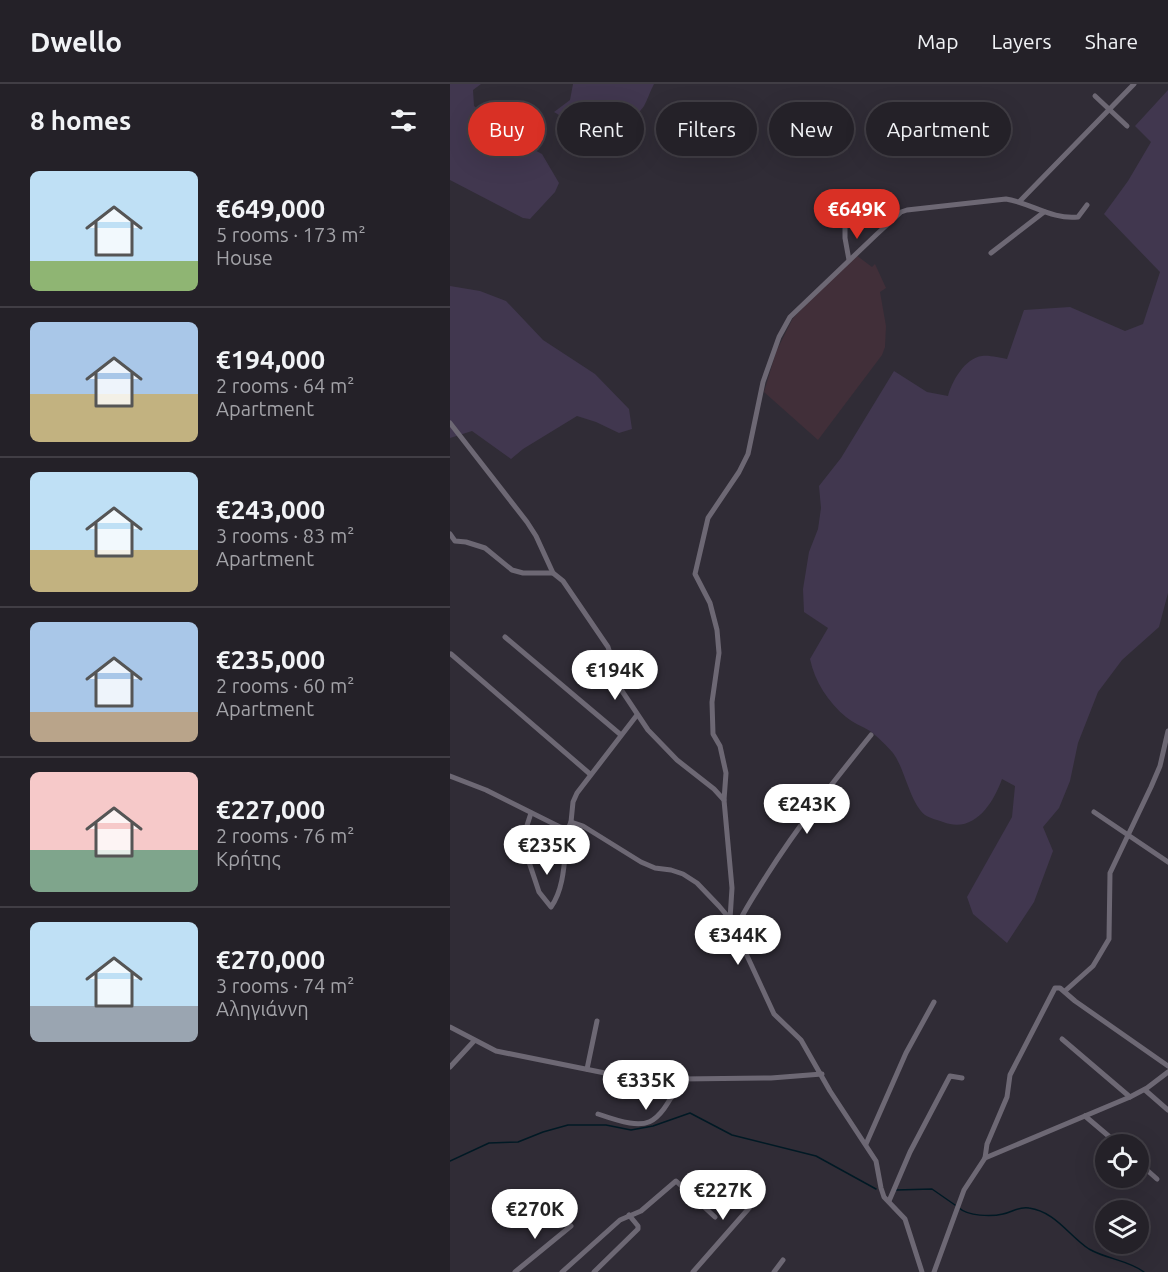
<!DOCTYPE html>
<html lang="en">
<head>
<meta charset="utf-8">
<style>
  :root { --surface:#242128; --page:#2c2930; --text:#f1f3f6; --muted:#a3a3a8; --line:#413e45; --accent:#d93025 }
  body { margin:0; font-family:Ubuntu,sans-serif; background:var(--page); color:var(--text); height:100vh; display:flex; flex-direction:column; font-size:22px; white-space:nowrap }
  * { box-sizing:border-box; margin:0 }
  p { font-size:20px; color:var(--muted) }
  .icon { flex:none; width:33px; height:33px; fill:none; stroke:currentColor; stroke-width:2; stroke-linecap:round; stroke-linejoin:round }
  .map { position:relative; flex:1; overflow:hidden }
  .side { display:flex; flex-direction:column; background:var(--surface); width:450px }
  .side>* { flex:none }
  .top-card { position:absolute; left:18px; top:18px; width:570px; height:54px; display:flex; gap:12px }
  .buttons { position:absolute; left:645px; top:1050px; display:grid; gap:12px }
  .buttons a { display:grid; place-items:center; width:54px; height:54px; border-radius:50%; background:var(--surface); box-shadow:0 6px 24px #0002,0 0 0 2px var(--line); font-size:30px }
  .price { position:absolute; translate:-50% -51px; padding:0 14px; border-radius:21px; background:#fff; color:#222; font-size:20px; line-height:39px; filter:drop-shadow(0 2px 3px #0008) }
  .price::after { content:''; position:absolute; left:50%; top:36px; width:18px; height:14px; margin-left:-9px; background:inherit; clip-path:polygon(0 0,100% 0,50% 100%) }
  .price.on { background:var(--accent); color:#fff }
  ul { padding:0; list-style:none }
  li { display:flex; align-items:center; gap:18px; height:150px; padding:0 30px }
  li+li { border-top:2px solid var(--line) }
  li span { display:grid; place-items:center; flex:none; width:168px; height:120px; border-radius:9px; color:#555 }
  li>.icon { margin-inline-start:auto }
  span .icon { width:72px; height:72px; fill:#fffc; stroke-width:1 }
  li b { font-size:26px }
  h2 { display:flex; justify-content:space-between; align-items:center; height:72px; padding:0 30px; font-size:26px }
  .chip { padding:0 21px; border-radius:27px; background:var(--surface); box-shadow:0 6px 24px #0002,0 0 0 2px var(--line); font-size:21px; line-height:54px }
  .chip.on { background:var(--accent); color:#fff }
  header { display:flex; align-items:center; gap:36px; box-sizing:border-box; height:84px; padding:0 30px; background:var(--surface); border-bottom:2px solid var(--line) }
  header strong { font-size:28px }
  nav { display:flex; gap:33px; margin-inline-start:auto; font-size:21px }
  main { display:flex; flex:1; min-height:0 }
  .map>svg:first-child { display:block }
  .industrial { fill:#412f39 }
  .green { fill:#41374f }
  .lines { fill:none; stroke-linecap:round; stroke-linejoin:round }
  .stream { stroke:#001924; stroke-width:1.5 }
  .street { stroke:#6d6874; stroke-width:5 }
</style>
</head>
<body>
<header>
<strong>Dwello</strong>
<nav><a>Map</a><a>Layers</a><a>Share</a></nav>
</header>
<main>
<section class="side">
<h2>8 homes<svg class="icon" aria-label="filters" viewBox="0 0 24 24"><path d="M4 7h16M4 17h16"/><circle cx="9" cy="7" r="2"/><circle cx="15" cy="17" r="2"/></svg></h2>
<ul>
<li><span style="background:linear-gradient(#bfe0f5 75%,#8fb573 0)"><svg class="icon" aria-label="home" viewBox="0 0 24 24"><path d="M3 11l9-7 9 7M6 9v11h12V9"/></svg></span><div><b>€649,000</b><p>5 rooms · 173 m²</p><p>House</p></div></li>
<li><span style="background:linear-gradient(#a9c7e8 60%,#c2b280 0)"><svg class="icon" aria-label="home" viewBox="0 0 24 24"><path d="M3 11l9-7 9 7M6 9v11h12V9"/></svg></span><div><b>€194,000</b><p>2 rooms · 64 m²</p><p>Apartment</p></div></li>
<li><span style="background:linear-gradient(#bfe0f5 65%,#c2b280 0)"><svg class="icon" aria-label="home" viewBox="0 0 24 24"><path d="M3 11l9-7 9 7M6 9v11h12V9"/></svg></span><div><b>€243,000</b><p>3 rooms · 83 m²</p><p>Apartment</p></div></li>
<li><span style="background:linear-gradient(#a9c7e8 75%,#b9a48a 0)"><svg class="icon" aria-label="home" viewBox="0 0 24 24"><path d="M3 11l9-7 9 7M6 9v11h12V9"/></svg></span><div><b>€235,000</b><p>2 rooms · 60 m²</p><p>Apartment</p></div></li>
<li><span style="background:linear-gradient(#f6c9c9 65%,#7fa58c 0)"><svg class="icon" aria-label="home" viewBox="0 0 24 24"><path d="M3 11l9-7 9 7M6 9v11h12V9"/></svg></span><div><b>€227,000</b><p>2 rooms · 76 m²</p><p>Κρήτης</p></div></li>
<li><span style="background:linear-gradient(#bfe0f5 70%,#9aa5b1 0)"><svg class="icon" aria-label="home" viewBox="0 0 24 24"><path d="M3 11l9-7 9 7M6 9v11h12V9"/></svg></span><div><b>€270,000</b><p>3 rooms · 74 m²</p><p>Αληγιάννη</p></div></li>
</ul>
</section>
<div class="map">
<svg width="718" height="1188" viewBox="0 0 718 1188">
  <rect width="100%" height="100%" fill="#302c36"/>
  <polygon class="industrial" points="406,171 422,183 425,180 436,204 430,208 436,242 435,263 432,271 368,356 314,308 326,268 343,234"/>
  <g class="green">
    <polygon points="0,0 31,0 23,6 24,22 73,60 92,70 109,99 105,108 80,135 73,134 0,96"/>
    <path d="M123 0H204C200 7 198 15 194 22 181 42 147 48 125 40 118 38 111 32 104 28L120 16Z"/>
    <path d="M718 6V509L709 543 672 576 648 608 628 659 620 697 609 724 593 743 603 767 584 818 557 859 523 830 517 813 562 733 565 702 552 695C543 720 524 750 493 738 488 736 479 734 475 731 460 719 455 685 443 669 437 662 428 653 420 647 412 642 403 639 396 633 378 618 365 598 360 575L378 544 354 528 353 505 359 468 368 445 371 424 369 402 391 374 444 287 477 308 498 312C502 297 515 274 532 272 540 271 550 274 557 275L574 226 620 223 675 247 693 240 710 188 654 130 678 97 701 58 685 42Z"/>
    <polygon points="0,202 30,207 56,217 93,256 145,290 179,325 182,345 169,349 146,338 127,332 73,365 61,375 22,347 0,354"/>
  </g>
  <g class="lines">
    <g class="stream">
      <polyline points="0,1077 39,1059 68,1058 93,1048 118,1041 156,1041 181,1046 203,1042 240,1029 282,1051 366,1072 426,1105"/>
      <polyline points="446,1106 482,1105 505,1121"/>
      <path d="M509 1124C518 1132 541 1133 553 1130 563 1128 569 1122 579 1124 606 1128 618 1151 639 1165 656 1175 678 1176 694 1188"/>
    </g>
    <g class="street">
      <polyline points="645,12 677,42"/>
      <polyline points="570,117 684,0"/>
      <polyline points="395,140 395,154 399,176"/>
      <polyline points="541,169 594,128"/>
      <polyline points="0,339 77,438 86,452 103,489"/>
      <polyline points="0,450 5,457 16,458 35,464 62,486 73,489 103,489 113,497 158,563 172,607 198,646 227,676 264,705 274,716 282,804 280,835"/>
      <polyline points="55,553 171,651"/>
      <polyline points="1,570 140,690"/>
      <polyline points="0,692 36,706 110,743 118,745 121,738 133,742 191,778 205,784 221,786 233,790 247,799 269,822 280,835 324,930 351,956 380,1007 426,1077 431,1104 434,1113 455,1135 472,1188"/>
      <path d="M274 716 276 689 270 662 263 650 262 618 269 569 267 546 260 519 245 490 258 434 289 388 298 370 313 298 329 253 340 233 427 150 451 128 457 126 556 115C581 119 602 136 628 133L637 121"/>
      <polyline points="644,728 718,778"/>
      <path d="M81 729 72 757 89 808 101 823C116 802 114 770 118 745"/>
      <polyline points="121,738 123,718 127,709 187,631"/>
      <path d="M285 847C293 827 306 809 317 791 348 742 384 697 421 651"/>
      <polyline points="615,907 643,882 659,855 660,789 701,703 710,682 718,647"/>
      <polyline points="0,943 46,967 155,989 232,995 321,994 372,990"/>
      <polyline points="612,955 680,1013"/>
      <polyline points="0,983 24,957"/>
      <polyline points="137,985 147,937"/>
      <polyline points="695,1006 718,1026"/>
      <path d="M148 1030C203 1049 205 1042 232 995"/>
      <polyline points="635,1032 668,1060"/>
      <polyline points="416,1060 456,969 484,918"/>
      <polyline points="535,1074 680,1013 697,1004 718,988"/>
      <polyline points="688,1078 707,1095"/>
      <polyline points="439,1117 460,1068 500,992 512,994"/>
      <polyline points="65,1188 121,1142"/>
      <polyline points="112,1188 170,1136 191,1127 226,1097 265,1133"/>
      <polyline points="144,1188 188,1145 188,1142 179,1131"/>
      <polyline points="243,1188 300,1123 298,1118 259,1092"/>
      <polyline points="324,1188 333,1176"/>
      <polyline points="484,1188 514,1106 535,1074 537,1060 557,1013 560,991 605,904 610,904 625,917 718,982"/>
    </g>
  </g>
</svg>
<div class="buttons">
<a><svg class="icon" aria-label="locate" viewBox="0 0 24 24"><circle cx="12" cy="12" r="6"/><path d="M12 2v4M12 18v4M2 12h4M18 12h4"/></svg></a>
<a><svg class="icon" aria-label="layers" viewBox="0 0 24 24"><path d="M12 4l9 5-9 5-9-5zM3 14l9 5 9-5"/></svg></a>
</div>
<b class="price on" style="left:407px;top:156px">€649K</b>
<b class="price" style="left:165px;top:617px">€194K</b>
<b class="price" style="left:357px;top:751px">€243K</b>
<b class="price" style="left:97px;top:792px">€235K</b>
<b class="price" style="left:288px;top:882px">€344K</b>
<b class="price" style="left:196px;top:1027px">€335K</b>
<b class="price" style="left:273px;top:1137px">€227K</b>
<b class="price" style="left:85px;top:1156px">€270K</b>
<div class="top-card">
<a class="chip on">Buy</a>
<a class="chip">Rent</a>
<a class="chip">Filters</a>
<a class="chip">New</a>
<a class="chip">Apartment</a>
</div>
</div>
</main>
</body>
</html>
